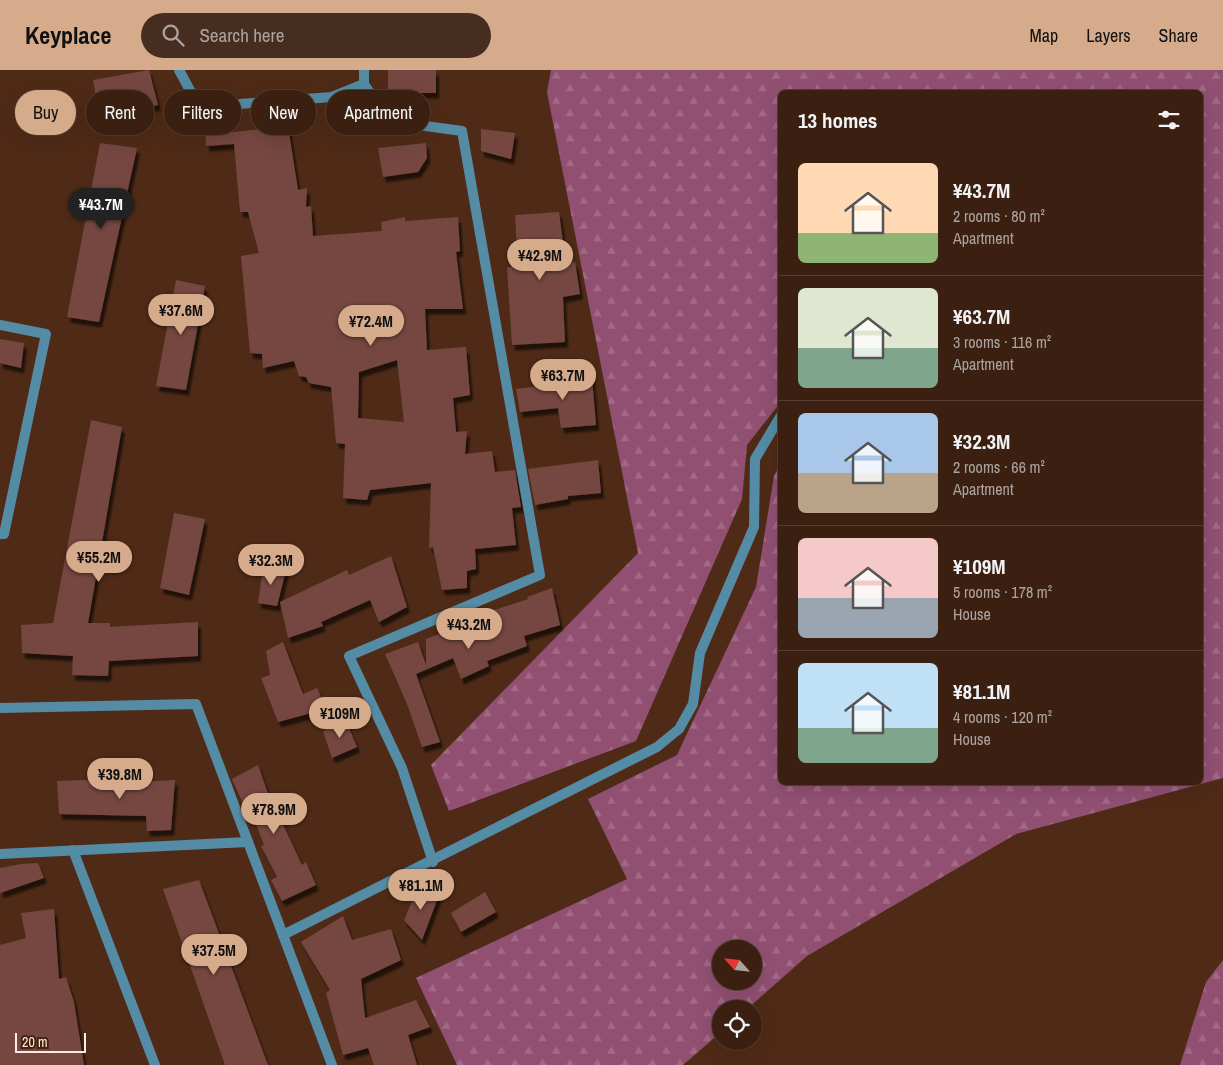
<!DOCTYPE html>
<html lang="en">
<head>
<meta charset="utf-8">
<style>
  :root { --surface:#3b2011; --page:#462d1f; --text:#f1f3f6; --muted:#aca39f; --line:#543e31; --accent:#d6ab8b }
  body { margin:0; font-family:"Archivo Narrow",sans-serif; background:var(--page); color:var(--text); height:100vh; display:flex; flex-direction:column; font-size:19px; white-space:nowrap }
  * { box-sizing:border-box; margin:0 }
  p { font-size:16px; color:var(--muted) }
  .icon { flex:none; width:28px; height:28px; fill:none; stroke:currentColor; stroke-width:2; stroke-linecap:round; stroke-linejoin:round }
  .map { position:relative; flex:1; overflow:hidden }
  .sheet { position:absolute; left:778px; top:20px; width:425px; height:695px; display:flex; flex-direction:column; background:var(--surface); border-radius:8px; box-shadow:0 5px 20px #0002,0 0 0 1px var(--line) }
  .sheet>* { flex:none }
  .banner { position:absolute; left:15px; top:20px; width:475px; height:45px; display:flex; gap:10px }
  .needle { width:32px; rotate:297deg }
  .tools { position:absolute; left:712px; top:870px; display:grid; gap:10px }
  .tools a { display:grid; place-items:center; width:50px; height:50px; border-radius:50%; background:var(--surface); box-shadow:0 5px 20px #0002,0 0 0 1px var(--line); font-size:25px }
  .scale { position:absolute; left:15px; bottom:12px; width:71px; box-sizing:border-box; padding-left:5px; border:2px solid #fdeae0; border-top:0; font-size:14px; line-height:18px; white-space:nowrap; color:#fdeae0; -webkit-text-stroke:4px #43210c; paint-order:stroke }
  .price { position:absolute; translate:-50% -42px; padding:0 11px; border-radius:18px; background:var(--accent); color:#111; font-size:16px; line-height:32px; filter:drop-shadow(0 1px 2px #0008) }
  .price::after { content:''; position:absolute; left:50%; top:30px; width:15px; height:11px; margin-left:-8px; background:inherit; clip-path:polygon(0 0,100% 0,50% 100%) }
  .price.active { background:#222; color:#fff }
  ul { padding:0; list-style:none }
  li { display:flex; align-items:center; gap:15px; height:125px; padding:0 20px }
  li+li { border-top:1px solid var(--line) }
  li span { display:grid; place-items:center; flex:none; width:140px; height:100px; border-radius:8px; color:#555 }
  li>.icon { margin-inline-start:auto }
  span .icon { width:60px; height:60px; fill:#fffc; stroke-width:1 }
  li b { font-size:21px }
  h2 { display:flex; justify-content:space-between; align-items:center; height:60px; padding:0 20px; font-size:21px }
  .chip { padding:0 18px; border-radius:22px; background:var(--surface); box-shadow:0 5px 20px #0002,0 0 0 1px var(--line); font-size:18px; line-height:45px }
  .chip.active { background:var(--accent); color:#111 }
  header { display:flex; align-items:center; gap:30px; box-sizing:border-box; height:70px; padding:0 25px; background:var(--accent); color:#111 }
  header strong { font-size:24px }
  nav { display:flex; gap:28px; margin-inline-start:auto; font-size:18px }
  .search { width:350px; height:45px; background:var(--page); display:flex; align-items:center; gap:12px; box-sizing:border-box; padding:0 18px; border-radius:28px; color:var(--muted); font-size:19px }
  .map>svg:first-child { display:block }
  .forest { fill:url(#forest-firs); fill-rule:evenodd }
  .building { fill:#744741; fill-rule:evenodd; filter:url(#shadow) }
  .lines { fill:none; stroke-linecap:round; stroke-linejoin:round }
  .street { stroke:#548ca5; stroke-width:10 }
</style>
</head>
<body>
<header>
<strong>Keyplace</strong>
<div class="search"><svg class="icon" aria-label="search" viewBox="0 0 24 24"><circle cx="10" cy="10" r="6"/><path d="M15 15l6 6"/></svg>Search here</div>
<nav><a>Map</a><a>Layers</a><a>Share</a></nav>
</header>
<div class="map">
<svg width="1223" height="995" viewBox="0 0 1223 995">
  <defs>
    <pattern id="forest-firs" width="22" height="20" patternUnits="userSpaceOnUse" patternTransform="scale(1.25)"><rect width="22" height="20" fill="#915072"/><path d="M5 1l3.5 6h-7zM16 11l3.5 6h-7z" fill="#a16986"/></pattern>
    <filter id="shadow"><feDropShadow dx="3" dy="5.5" stdDeviation="1" flood-color="#0009"/></filter>
  </defs>
  <rect width="100%" height="100%" fill="#4f2b17"/>
  <g class="forest">
    <path d="M551 0H1223V708L1016 764 807 886 747 939H721V962L683 995H457L416 908 627 809 588 729 677 685 756 517 774 406 780 395V712H1200V22H780V333L747 375 742 429 636 671 449 741 431 695 638 483 547 22ZM721 879H754V911H721Z"/>
    <polygon points="1223,890 1223,995 1180,995 1206,912"/>
  </g>
  <g class="building">
    <polygon points="149,0 158,35 100,49 93,10"/>
    <rect x="388" y="0" width="48" height="23"/>
    <path d="M230 55 234 66 233 62 288 56 298 120 307 118 306 137 311 136 313 166 382 161 381 152 405 147V151L458 147 460 181 456 182 463 239H425L427 280 466 277 470 325 453 328 456 362 467 361 465 384 492 381 495 402 515 400 521 437 512 438 516 475 475 479 476 499 467 501V518L442 520 433 477 429 478 431 413 370 420 367 430 343 428 345 374 336 373 331 317 309 313 306 307 299 306 294 291 263 298 262 284 250 283 241 186 259 183 248 142H240L234 74 206 76 205 57ZM397 290 404 352 358 348 359 302Z"/>
    <polygon points="481,59 515,63 511,89 481,81"/>
    <polygon points="100,73 137,78 99,252 67,247"/>
    <polygon points="426,73 427,88 418,102 383,107 378,78"/>
    <polygon points="559,142 566,194 575,192 580,224 563,227 565,272 512,275 507,197 518,196 515,145"/>
    <polygon points="176,210 205,216 186,320 156,316"/>
    <polygon points="0,269 24,273 21,298 0,293"/>
    <polygon points="592,307 596,355 561,358 558,338 520,342 516,319 555,314 554,311"/>
    <polygon points="91,350 122,357 88,553 110,553 110,557 198,552 198,586 109,591 108,606 72,605 73,586 22,583 21,555 53,553"/>
    <polygon points="598,390 601,423 568,426 568,429 535,435 528,399"/>
    <polygon points="174,443 205,449 189,525 160,518"/>
    <polygon points="391,486 407,537 379,552 370,530 321,552 323,556 288,568 280,532 347,500 349,505"/>
    <polygon points="263,498 286,500 277,536 258,533"/>
    <polygon points="552,518 560,555 524,566 527,576 487,591 489,596 461,609 453,588 416,604 440,672 422,677 407,634 385,584 418,572 426,595 426,569 442,563 440,558 528,529 527,527"/>
    <polygon points="283,572 303,624 317,618 326,639 278,652 261,608 270,605 266,581"/>
    <polygon points="345,648 357,677 332,688 323,661"/>
    <polygon points="258,695 270,729 277,726 286,748 281,750 302,795 306,792 316,815 282,831 271,810 277,807 261,776 264,775 247,731 243,734 232,709"/>
    <polygon points="109,708 135,709 135,712 175,710 171,760 147,761 146,746 59,744 57,711 109,709"/>
    <polygon points="38,793 44,808 0,823 0,798 21,794"/>
    <polygon points="199,810 268,995 225,995 163,819"/>
    <polygon points="419,815 439,825 422,870 404,850"/>
    <polygon points="485,822 496,842 461,862 451,843"/>
    <polygon points="54,839 59,909 66,907 74,932 84,995 0,995 0,875 26,868 21,843"/>
    <polygon points="343,846 352,870 391,859 401,890 361,909 365,948 416,930 430,957 408,965 417,995 374,995 368,978 343,985 326,923 330,920 301,872"/>
  </g>
  <g class="lines">
    <g class="street">
      <polyline points="179,0 199,37 332,27 364,14"/>
      <polyline points="364,0 364,14 389,51 462,61 540,505 349,586 402,698 433,792"/>
      <polyline points="0,255 46,264 4,464 0,464"/>
      <polyline points="0,638 196,634 332,995"/>
      <polyline points="73,780 155,995"/>
      <polyline points="0,784 248,772"/>
      <polyline points="283,865 657,677 679,659 693,634 700,583 754,457 755,389 780,347"/>
    </g>
  </g>
</svg>
<div class="tools">
<a><svg class="needle" viewBox="-14 -14 28 28"><path d="M0-13l5 13h-10z" fill="#e53935"/><path d="M0 13l5-13h-10z" fill="#aca39f"/></svg></a>
<a><svg class="icon" aria-label="locate" viewBox="0 0 24 24"><circle cx="12" cy="12" r="6"/><path d="M12 2v4M12 18v4M2 12h4M18 12h4"/></svg></a>
</div>
<div class="scale">20 m</div>
<b class="price active" style="left:101px;top:160px">¥43.7M</b>
<b class="price" style="left:540px;top:211px">¥42.9M</b>
<b class="price" style="left:181px;top:266px">¥37.6M</b>
<b class="price" style="left:371px;top:277px">¥72.4M</b>
<b class="price" style="left:563px;top:331px">¥63.7M</b>
<b class="price" style="left:99px;top:513px">¥55.2M</b>
<b class="price" style="left:271px;top:516px">¥32.3M</b>
<b class="price" style="left:469px;top:580px">¥43.2M</b>
<b class="price" style="left:340px;top:669px">¥109M</b>
<b class="price" style="left:120px;top:730px">¥39.8M</b>
<b class="price" style="left:274px;top:765px">¥78.9M</b>
<b class="price" style="left:421px;top:841px">¥81.1M</b>
<b class="price" style="left:214px;top:906px">¥37.5M</b>
<div class="banner">
<a class="chip active">Buy</a>
<a class="chip">Rent</a>
<a class="chip">Filters</a>
<a class="chip">New</a>
<a class="chip">Apartment</a>
</div>
<section class="sheet">
<h2>13 homes<svg class="icon" aria-label="filters" viewBox="0 0 24 24"><path d="M4 7h16M4 17h16"/><circle cx="9" cy="7" r="2"/><circle cx="15" cy="17" r="2"/></svg></h2>
<ul>
<li><span style="background:linear-gradient(#ffd9b3 70%,#8fb573 0)"><svg class="icon" aria-label="home" viewBox="0 0 24 24"><path d="M3 11l9-7 9 7M6 9v11h12V9"/></svg></span><div><b>¥43.7M</b><p>2 rooms · 80 m²</p><p>Apartment</p></div></li>
<li><span style="background:linear-gradient(#dfe7d0 60%,#7fa58c 0)"><svg class="icon" aria-label="home" viewBox="0 0 24 24"><path d="M3 11l9-7 9 7M6 9v11h12V9"/></svg></span><div><b>¥63.7M</b><p>3 rooms · 116 m²</p><p>Apartment</p></div></li>
<li><span style="background:linear-gradient(#a9c7e8 60%,#b9a48a 0)"><svg class="icon" aria-label="home" viewBox="0 0 24 24"><path d="M3 11l9-7 9 7M6 9v11h12V9"/></svg></span><div><b>¥32.3M</b><p>2 rooms · 66 m²</p><p>Apartment</p></div></li>
<li><span style="background:linear-gradient(#f6c9c9 60%,#9aa5b1 0)"><svg class="icon" aria-label="home" viewBox="0 0 24 24"><path d="M3 11l9-7 9 7M6 9v11h12V9"/></svg></span><div><b>¥109M</b><p>5 rooms · 178 m²</p><p>House</p></div></li>
<li><span style="background:linear-gradient(#bfe0f5 65%,#7fa58c 0)"><svg class="icon" aria-label="home" viewBox="0 0 24 24"><path d="M3 11l9-7 9 7M6 9v11h12V9"/></svg></span><div><b>¥81.1M</b><p>4 rooms · 120 m²</p><p>House</p></div></li>
</ul>
</section>
</div>
</body>
</html>
